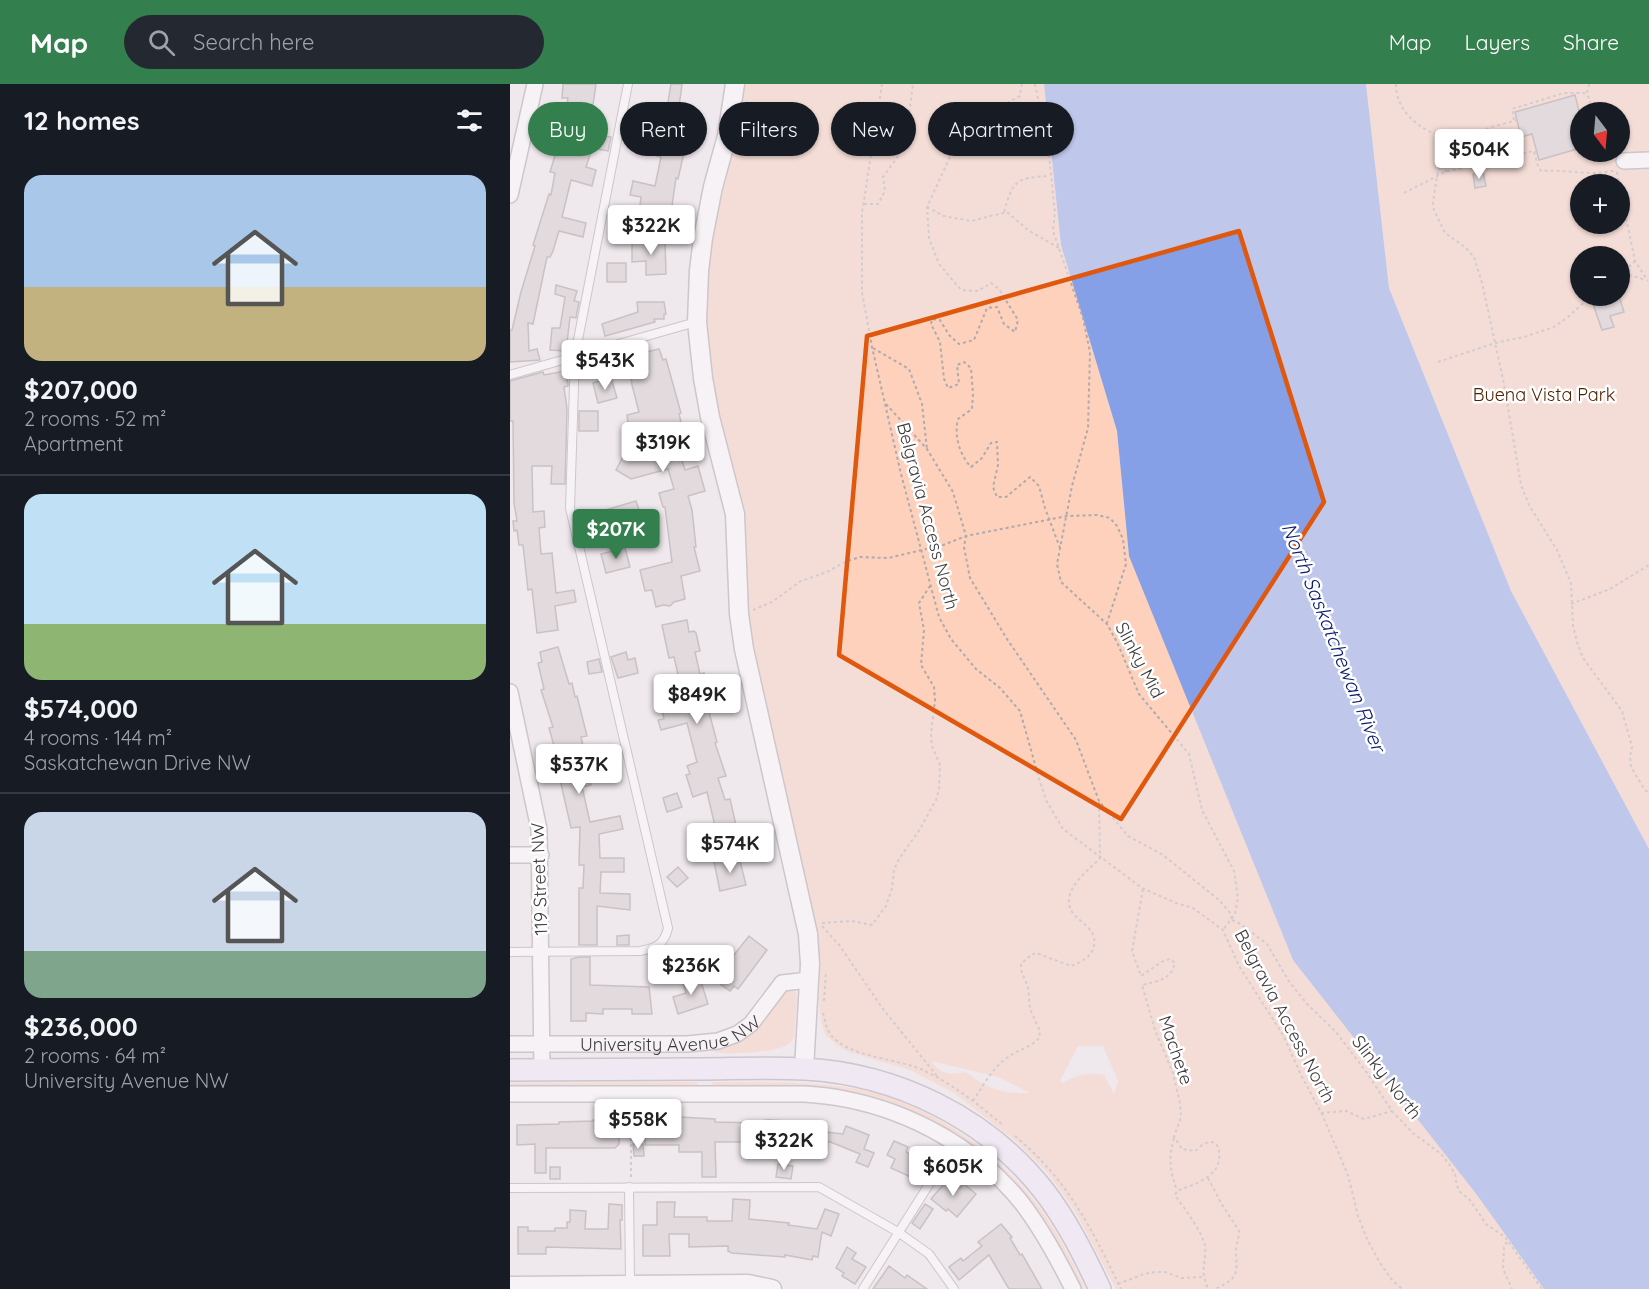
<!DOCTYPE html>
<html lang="en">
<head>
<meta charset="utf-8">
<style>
  :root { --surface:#171b24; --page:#242831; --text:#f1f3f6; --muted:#9ea1a6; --line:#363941; --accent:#337f4d }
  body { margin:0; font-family:Quicksand,sans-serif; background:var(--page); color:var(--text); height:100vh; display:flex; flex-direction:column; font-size:22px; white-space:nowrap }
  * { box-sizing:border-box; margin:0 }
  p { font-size:20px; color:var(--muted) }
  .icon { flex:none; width:33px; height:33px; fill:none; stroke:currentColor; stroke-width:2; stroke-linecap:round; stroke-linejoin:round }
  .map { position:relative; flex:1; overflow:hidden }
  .drawer { display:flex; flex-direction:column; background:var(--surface); width:510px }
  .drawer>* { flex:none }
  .top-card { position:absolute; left:18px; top:18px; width:570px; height:54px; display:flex; gap:12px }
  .needle { width:39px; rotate:164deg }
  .tools { position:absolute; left:1060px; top:18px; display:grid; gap:12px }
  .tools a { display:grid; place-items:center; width:60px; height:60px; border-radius:50%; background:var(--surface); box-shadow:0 2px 4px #0004; font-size:30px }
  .price { position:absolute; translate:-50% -51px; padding:0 14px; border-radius:6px; background:#fff; color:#222; font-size:20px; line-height:39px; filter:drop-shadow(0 2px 3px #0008) }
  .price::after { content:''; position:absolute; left:50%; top:36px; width:18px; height:14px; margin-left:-9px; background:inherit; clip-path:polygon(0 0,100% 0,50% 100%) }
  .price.on { background:var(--accent); color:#fff }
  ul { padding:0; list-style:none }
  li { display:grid; align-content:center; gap:12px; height:318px; padding:0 24px }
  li+li { border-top:2px solid var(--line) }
  li span { display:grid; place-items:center; height:186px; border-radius:18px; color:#555 }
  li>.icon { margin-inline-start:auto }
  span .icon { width:108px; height:108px; fill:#fffc; stroke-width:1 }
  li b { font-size:26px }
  h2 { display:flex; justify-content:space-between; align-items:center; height:72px; padding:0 24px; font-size:26px }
  .tag { padding:0 21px; border-radius:27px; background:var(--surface); box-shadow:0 2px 4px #0004; font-size:21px; line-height:54px }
  .tag.on { background:var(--accent); color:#fff }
  header { display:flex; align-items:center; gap:36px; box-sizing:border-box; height:84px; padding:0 30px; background:var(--accent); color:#fff }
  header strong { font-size:28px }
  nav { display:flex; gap:33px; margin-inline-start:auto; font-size:21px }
  .search { width:420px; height:54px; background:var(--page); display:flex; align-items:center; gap:15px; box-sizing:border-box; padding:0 21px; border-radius:33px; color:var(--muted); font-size:22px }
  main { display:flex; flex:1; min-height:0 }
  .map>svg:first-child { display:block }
  .green { fill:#fdd1bc; fill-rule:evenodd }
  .water { fill:#85a0e7 }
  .building { fill:#d2c9ca; stroke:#9b9394; stroke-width:1.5 }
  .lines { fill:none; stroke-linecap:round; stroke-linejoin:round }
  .service-casing { stroke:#a49ea2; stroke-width:10 }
  .minor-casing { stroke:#a49ea2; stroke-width:18 }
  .tertiary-casing { stroke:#a49ea2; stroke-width:21 }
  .secondary-casing { stroke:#a49ea2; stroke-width:24 }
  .path { stroke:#afaaae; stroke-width:2; stroke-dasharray:3 3; stroke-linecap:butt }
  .service { stroke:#fff; stroke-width:8 }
  .minor { stroke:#fff; stroke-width:15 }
  .tertiary { stroke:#fff; stroke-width:18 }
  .secondary { stroke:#f1eafc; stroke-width:21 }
  .marked { fill:none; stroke:#df580e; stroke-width:4.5; stroke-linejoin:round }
  .labels { text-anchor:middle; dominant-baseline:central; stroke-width:5; stroke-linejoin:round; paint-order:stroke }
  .park-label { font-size:18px; fill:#522103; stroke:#fff }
  .street-label { font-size:18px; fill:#3d3b3d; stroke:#fff }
  .water-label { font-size:20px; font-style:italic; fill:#0f1d6e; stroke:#fff }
</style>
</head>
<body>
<header>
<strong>Map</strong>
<div class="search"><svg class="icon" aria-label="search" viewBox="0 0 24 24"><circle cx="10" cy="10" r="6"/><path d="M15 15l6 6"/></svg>Search here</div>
<nav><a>Map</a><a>Layers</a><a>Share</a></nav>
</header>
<main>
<section class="drawer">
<h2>12 homes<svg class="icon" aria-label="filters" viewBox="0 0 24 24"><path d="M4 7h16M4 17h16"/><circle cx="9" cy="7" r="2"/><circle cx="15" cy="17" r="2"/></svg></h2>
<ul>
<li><span style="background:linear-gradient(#a9c7e8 60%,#c2b280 0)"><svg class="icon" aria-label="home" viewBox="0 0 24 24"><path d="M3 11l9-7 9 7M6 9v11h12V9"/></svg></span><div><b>$207,000</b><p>2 rooms · 52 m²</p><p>Apartment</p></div></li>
<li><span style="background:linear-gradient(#bfe0f5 70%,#8fb573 0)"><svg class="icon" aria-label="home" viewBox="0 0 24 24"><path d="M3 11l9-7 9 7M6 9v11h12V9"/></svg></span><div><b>$574,000</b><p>4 rooms · 144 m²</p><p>Saskatchewan Drive NW</p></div></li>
<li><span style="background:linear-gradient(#c9d6e8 75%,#7fa58c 0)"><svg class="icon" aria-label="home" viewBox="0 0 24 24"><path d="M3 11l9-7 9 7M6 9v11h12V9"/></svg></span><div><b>$236,000</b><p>2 rooms · 64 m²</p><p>University Avenue NW</p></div></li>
</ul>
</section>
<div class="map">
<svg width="1139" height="1205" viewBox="0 0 1139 1205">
  <rect width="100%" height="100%" fill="#efe8ed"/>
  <g class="green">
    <path d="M235 0H534L551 161 607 347 619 472 967 1111 1034 1205H606L565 1127 538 1089 507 1058 444 1009 400 986 339 968 328 962 316 952 312 942 309 924 310 877 305 841 241 549C234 505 239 461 232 417 227 387 215 359 209 329 199 284 194 238 198 193 203 127 227 65 235 0ZM568 962H593L608 997 604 1010 594 991C578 988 567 990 554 999L550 997ZM421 977 488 993 520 1009C493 1010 477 1005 456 988 439 991 432 991 421 977Z"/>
    <path d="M856 0H1139V765L1001 507 879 204ZM1071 28H1110V68H1071ZM1071 100H1110V140H1071ZM1071 172H1110V212H1071Z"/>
    <path d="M279 905 286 908 287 914 284 953C281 958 279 961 273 963 262 968 215 971 204 968L206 963 271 909Z"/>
    <polygon points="188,998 187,1003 0,1004 0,999"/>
    <path d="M203 998C247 998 291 997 335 1003 412 1014 485 1064 531 1126 549 1150 562 1178 575 1205H569L520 1120 396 1027 204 1003 202 1000Z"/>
  </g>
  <polygon class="water" points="534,0 856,0 879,204 1001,507 1139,765 1139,1205 1034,1205 967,1111 783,876 619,472 607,347 551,161"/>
  <g class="building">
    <polygon points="53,0 86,0 79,49 101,53 98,67 82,64 76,83 86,86 82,102 61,96 52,133 76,139 73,153 49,147 43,167 40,173 37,173 23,240 18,239 19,267 27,265 30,276 0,278 0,246 2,246 11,208 25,162 23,161 39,110 41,111 45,89 40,88 46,68 49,69 58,14 52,14"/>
    <polygon points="161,0 172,0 169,23 184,25 168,95 166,94 159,143 134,139 135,131 129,130 131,113 120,111 123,97 145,102 151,73 147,72 148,68 126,64 129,49 138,50 141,31 156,31"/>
    <polygon points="1065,11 1071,35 1071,64 1029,76 1022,50 1011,53 1005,28"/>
    <polygon points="973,88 976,102 965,104 963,90"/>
    <polygon points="122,158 155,158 156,190 136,191 136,177 122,178"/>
    <rect x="97" y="179" width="19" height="19"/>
    <polygon points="46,201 67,207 64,217 69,218 66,234 60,233 56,267 40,266 42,244 50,244 55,213 45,210"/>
    <polygon points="1109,212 1114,228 1100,232 1104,243 1092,246 1083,220"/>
    <polygon points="127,218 154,218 156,230 154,230 154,235 144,235 145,238 95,252 92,240 128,228"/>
    <polygon points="149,265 153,276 156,275 171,329 169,330 171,338 157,342 162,362 167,360 175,386 188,382 195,407 178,412 182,426 186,463 184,463 190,487 171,492 175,515 164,518 160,522 153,521 146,523 142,506 135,507 130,486 162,478 155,423 153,423 149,409 164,405 158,385 121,395 106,386 113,373 120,375 134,348 122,352 118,338 117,331 129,328 122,301 119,279 137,273 136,268"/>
    <polygon points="55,287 58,300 58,302 54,303 57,325 55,400 41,400 42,382 22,382 23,428 34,427 35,443 29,444 31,470 42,469 46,509 64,506 66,518 45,522 48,546 27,549 22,505 18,506 13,461 9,461 7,446 4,447 3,437 7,437 4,419 3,337 0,337 0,297 33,288 34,291"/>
    <polygon points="101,294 107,314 88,319 83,299"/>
    <rect x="69" y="327" width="19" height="20"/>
    <polygon points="126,417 131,432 96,442 92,427"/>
    <polygon points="115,464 120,483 96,489 91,470"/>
    <polygon points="177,536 179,548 184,547 186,549 190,567 185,568 190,590 194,589 200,612 195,613 207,658 205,659 216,692 208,694 215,716 220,715 228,750 208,755 197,708 183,713 176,691 180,690 177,682 187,678 177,639 151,646 148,636 154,635 151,621 174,616 164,573 159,574 152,541"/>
    <polygon points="48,563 59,600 62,599 65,613 67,612 77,652 71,653 74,666 65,668 69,687 77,685 81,701 72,703 80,738 110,732 113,745 89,750 90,774 114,774 114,788 91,788 90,809 120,810 120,826 87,822 87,861 69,861 69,804 73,804 74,781 69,781 70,743 61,744 49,691 52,690 39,644 43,643 31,606 34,605 28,579 32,578 30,568"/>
    <polygon points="116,568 118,576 125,574 128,589 108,594 101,573"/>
    <polygon points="89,575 92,588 79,590 77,578"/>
    <polygon points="167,709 172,723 157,728 153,714"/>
    <polygon points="229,773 236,801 210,807 204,778"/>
    <polygon points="168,783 178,794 167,803 157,793"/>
    <polygon points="119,851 119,861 107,861 107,852"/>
    <polygon points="239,852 257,866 228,905 224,902 220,907 202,894 221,869 224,871"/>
    <polygon points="180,862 191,871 185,878 188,888 170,874"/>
    <polygon points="69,873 80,873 80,901 139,903 142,930 122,930 122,925 93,925 93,930 76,929 76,937 61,937 61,875"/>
    <polygon points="189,891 198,920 168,930 163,913 176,909 172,896"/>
    <polygon points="169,1033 205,1035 205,1038 250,1039 250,1037 258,1036 299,1038 298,1046 333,1050 336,1042 359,1051 354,1065 364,1069 358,1083 346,1078 350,1070 318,1057 317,1067 289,1063 289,1058 205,1058 206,1093 192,1093 192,1068 169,1068 169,1061 135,1061 135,1040 169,1041"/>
    <polygon points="83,1036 109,1036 109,1060 105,1064 36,1064 36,1089 25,1089 25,1060 7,1061 7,1041 49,1040 49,1038 83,1037"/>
    <polygon points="384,1057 398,1063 396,1068 416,1078 407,1096 381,1084 385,1075 377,1071"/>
    <polygon points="123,1060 133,1060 134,1072 124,1072"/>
    <polygon points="268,1080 283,1082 281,1095 266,1093"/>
    <rect x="40" y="1083" width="10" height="12"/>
    <polygon points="439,1094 450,1104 454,1100 466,1110 447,1133 438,1125 436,1127 421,1115"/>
    <polygon points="223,1115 240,1116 239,1135 279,1139 278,1141 307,1145 315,1125 329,1130 321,1152 312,1148 308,1173 303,1172 302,1176 275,1171 275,1173 222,1169 218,1167 218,1162 179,1163 179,1150 159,1150 160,1172 133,1172 133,1141 147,1141 147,1118 165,1118 164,1133 197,1133 197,1137 222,1137"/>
    <polygon points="99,1120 112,1121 112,1136 110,1136 111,1165 36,1163 36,1170 8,1170 8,1143 18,1143 18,1147 45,1147 45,1144 57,1144 57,1138 60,1138 60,1126 76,1127 75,1145 98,1145"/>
    <polygon points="415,1120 423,1125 410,1145 402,1139"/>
    <polygon points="491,1140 502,1153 500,1154 510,1171 512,1170 532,1205 499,1205 479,1171 449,1196 439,1183 451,1174 453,1177 472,1162 468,1158"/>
    <polygon points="337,1163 346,1169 342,1175 356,1183 345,1200 332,1192 334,1189 326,1184"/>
    <polygon points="379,1182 395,1194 397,1191 417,1205 363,1205"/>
  </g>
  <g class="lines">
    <g class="service-casing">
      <g id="service">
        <polyline points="0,291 186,238"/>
        <path d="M0 868 130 867C146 864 154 861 158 844L60 424 65 271 118 0"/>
        <polyline points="119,1103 120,1200"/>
        <polyline points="0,1104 309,1103 388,1148 419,1170 444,1205"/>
        <polyline points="353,1205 445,1059"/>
      </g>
    </g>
    <g class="minor-casing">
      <g id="minor">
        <polyline points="1114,77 1139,76"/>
        <polyline points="0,111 25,0"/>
        <polyline points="0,608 29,745 32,986"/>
        <polyline points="0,771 31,771"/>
        <path id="s1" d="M0 960H177L208 957 227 950 241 940 272 899 299 896"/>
        <path d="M0 1010H294C308 1011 322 1012 335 1015 402 1028 467 1064 511 1118 532 1145 548 1175 563 1205"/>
      </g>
    </g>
    <g class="tertiary-casing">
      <g id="tertiary">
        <polyline points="225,0 217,52 203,103 193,154 189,187 187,238 193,294 200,333 225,430 229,530 234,565 298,850 300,880 294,985"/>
        <polyline points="0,1202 238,1200 262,1205"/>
      </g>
    </g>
    <g class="secondary-casing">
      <path id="secondary" d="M0 986C62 986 124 985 186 985 222 985 259 983 295 985 386 990 477 1034 534 1107 557 1137 574 1171 590 1205"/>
    </g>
    <g class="path">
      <polyline points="372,0 352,129 352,208 362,263 391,390 429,533 441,555 466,585 490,604 510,627 530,698 537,718 553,745 632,804 666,819 683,824 713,846 729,882 773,951 791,991 812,1030 838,1091 848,1132 857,1155 870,1179 882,1196 892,1205"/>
      <path d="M512 0 510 12 499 18 496 41 488 43 478 23 470 24 440 73 417 123 419 154 429 180 451 206 468 207 481 199 489 205 508 236 505 248 494 240 487 223 477 224 464 256 449 260 439 251 430 236 422 235 421 240 430 258 434 295 438 304 449 300 447 281 454 278 461 284 463 310 462 325 448 335C444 351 449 370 461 383L472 374 481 359 487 358 488 381 483 403 487 413H496L520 393 529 402 535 424 550 464"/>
      <polyline points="525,0 538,61 545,128 543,147 573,234 580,268 578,344 562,402 547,480 551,498 597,540 607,558 629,610 679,670 692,726 724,787 728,814 725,830 713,846"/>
      <path d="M886 0C886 28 910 46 934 53L937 60 927 92 923 118 924 126 935 149 955 163 964 173 972 199 994 300 1011 401 1019 421 1047 466 1061 499 1063 541 1067 558 1073 574 1112 627 1122 663 1120 672 1121 683 1135 706 1139 709"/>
      <polyline points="1079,0 1077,9 1083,28"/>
      <polyline points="1004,36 1002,25 1054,9 1077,9"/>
      <polyline points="957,60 1010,46"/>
      <path d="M1024 68 1028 82 1031 87C1057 85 1081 93 1106 86"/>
      <path d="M935 88C945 74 954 57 970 48 980 42 995 40 1007 36"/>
      <polyline points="1107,88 1109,100"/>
      <polyline points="1110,105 1125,177 1138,197"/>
      <polyline points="894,109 935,88 1023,67 1027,68"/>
      <polyline points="354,120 368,120 375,107 373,93 387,74 397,47 403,0"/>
      <polyline points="417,123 434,132 461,137 497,128 518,146 549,164"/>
      <path d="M494 128C503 96 506 94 539 92"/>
      <polyline points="1113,189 1136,196"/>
      <polyline points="1110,191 1125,177"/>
      <polyline points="363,264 399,285 412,320 417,365"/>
      <polyline points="928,278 985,259 1014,253 1044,243 1058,233 1081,212"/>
      <polyline points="376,320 417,365 443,408 456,452 454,463 460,494 497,555 566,656 589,717 618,752 653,771 709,816 720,829 722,835"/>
      <polyline points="1061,520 1100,505 1139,481"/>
      <polyline points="243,526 262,518 291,497 317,488 335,478 350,473 378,474 433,461 456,452 557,432 587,431 600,434 607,442 613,455 616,480 597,539"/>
      <path d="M633 805 622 867 631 892 653 877 660 875 665 879C661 896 648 897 632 901L645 946 663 989 670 1019 671 1033 664 1053 672 1065 685 1067C688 1065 692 1060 696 1059 713 1053 711 1078 705 1086 696 1097 680 1102 667 1107L665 1111C674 1124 692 1147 695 1162 697 1180 689 1183 698 1205"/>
      <polyline points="722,836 729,839 757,860 780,899 798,921 826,948 857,989 882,1027 903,1049 931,1070 939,1080 945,1090 947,1102 950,1108 960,1116 976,1140 995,1153 1032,1205"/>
      <polyline points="312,839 342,837 362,841 376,822 382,804 384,786 389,775 410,745 426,716 429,705 430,681 422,662 421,650 425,616 424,603 411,581 414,546 409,519 420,502"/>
      <polyline points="312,842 330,862 373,925 427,992"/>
      <polyline points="314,917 316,887"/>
      <path d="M313 929C315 936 316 945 321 951 339 974 389 974 415 987 444 1001 469 1021 494 1042"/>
      <path d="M463 1017C473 1002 482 984 498 973 509 965 521 964 530 953L529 945 520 925 518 903 511 886V880L521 871 526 869 561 882C571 878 582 873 584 862 588 841 561 837 559 820 557 801 579 786 590 774L589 717"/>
      <polyline points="811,1029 836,1027 854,1035 882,1027"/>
      <path d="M505 1052C559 1097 581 1144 611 1205"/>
      <path d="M664 1054C658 1074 660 1087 667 1107"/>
      <polyline points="121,1093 121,1024"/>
      <path d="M698 1094 711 1119 729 1147C729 1154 726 1160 726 1167 727 1190 729 1194 705 1205"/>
      <polyline points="997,1158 994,1163 993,1185 1002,1205"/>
      <polyline points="608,1200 634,1190 645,1188 655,1188 672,1194 692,1193"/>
    </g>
    <use href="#service" class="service"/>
    <use href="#minor" class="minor"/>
    <use href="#tertiary" class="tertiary"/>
    <use href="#secondary" class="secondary"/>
  </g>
  <path d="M0 0H1139V1205H0ZM729 147 814 418 611 735 329 571 357 252Z" fill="#efe8ed" fill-opacity=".55" fill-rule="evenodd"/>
  <path class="marked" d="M729 147 814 418 611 735 329 571 357 252Z"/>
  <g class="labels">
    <g class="park-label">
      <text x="1034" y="310">Buena Vista Park</text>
    </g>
    <g class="street-label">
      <text transform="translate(418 432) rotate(75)">Belgravia Access North</text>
      <text transform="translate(630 576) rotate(62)">Slinky Mid</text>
      <text transform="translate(29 795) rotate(-92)">119 Street NW</text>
      <text transform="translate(775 932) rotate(62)">Belgravia Access North</text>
      <text stroke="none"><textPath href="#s1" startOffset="162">University Avenue NW</textPath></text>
      <text transform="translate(666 966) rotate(71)">Machete</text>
      <text transform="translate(877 993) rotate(52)">Slinky North</text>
    </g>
    <g class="water-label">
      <text transform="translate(824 553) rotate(68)">North Saskatchewan River</text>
    </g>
  </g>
</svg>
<div class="tools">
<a><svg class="needle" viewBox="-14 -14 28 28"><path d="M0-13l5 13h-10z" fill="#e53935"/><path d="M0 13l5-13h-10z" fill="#9ea1a6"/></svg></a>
<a>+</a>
<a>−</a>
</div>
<b class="price" style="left:969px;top:96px">$504K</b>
<b class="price" style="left:141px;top:172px">$322K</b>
<b class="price" style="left:95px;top:307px">$543K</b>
<b class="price" style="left:153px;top:389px">$319K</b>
<b class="price on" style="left:106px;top:476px">$207K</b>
<b class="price" style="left:187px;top:641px">$849K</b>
<b class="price" style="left:69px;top:711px">$537K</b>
<b class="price" style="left:220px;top:790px">$574K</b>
<b class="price" style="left:181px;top:912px">$236K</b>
<b class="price" style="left:128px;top:1066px">$558K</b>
<b class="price" style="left:274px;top:1087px">$322K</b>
<b class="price" style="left:443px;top:1113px">$605K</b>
<div class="top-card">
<a class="tag on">Buy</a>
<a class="tag">Rent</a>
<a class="tag">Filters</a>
<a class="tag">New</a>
<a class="tag">Apartment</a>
</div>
</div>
</main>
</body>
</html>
